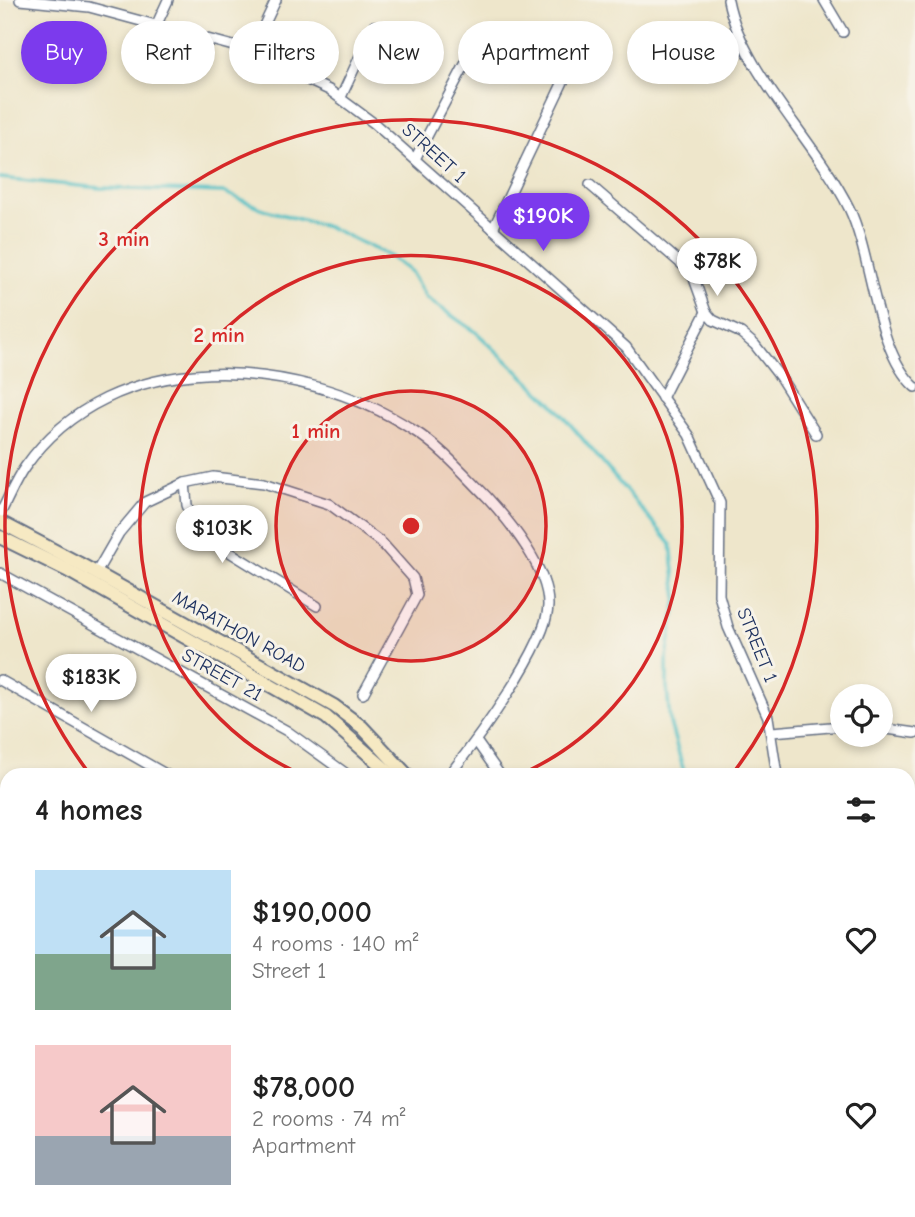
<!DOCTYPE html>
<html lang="en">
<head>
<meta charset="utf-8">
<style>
  :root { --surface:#fff; --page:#f2f2f2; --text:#222; --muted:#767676; --accent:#7c3aed }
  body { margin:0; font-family:"Comic Neue",sans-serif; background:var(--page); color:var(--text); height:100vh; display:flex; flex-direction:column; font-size:26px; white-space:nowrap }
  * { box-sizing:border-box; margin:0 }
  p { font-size:23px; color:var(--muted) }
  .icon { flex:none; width:38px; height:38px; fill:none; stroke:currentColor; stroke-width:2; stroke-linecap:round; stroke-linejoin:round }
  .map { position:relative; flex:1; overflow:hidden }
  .panel { position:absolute; left:0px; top:768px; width:915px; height:450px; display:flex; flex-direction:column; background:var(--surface); border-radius:21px 21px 0 0; box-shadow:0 4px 10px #0003 }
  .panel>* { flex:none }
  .hud { position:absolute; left:21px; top:21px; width:873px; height:63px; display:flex; gap:14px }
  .buttons { position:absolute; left:830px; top:684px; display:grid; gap:14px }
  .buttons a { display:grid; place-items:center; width:63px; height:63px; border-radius:50%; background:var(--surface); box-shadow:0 4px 10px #0003; font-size:35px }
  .price { position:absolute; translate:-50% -60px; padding:0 16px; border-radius:24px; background:#fff; color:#222; font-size:23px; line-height:46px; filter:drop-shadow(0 2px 4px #0008) }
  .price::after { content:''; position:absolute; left:50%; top:42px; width:21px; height:16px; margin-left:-10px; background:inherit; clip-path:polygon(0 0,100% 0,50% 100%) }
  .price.active { background:var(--accent); color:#fff }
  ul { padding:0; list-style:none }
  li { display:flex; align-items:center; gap:21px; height:175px; padding:0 35px }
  li span { display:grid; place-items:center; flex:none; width:196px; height:140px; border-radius:0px; color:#555 }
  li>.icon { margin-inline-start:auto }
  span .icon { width:84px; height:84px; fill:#fffc; stroke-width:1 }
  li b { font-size:30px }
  h2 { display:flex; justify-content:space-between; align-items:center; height:84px; padding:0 35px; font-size:30px }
  .chip { padding:0 24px; border-radius:32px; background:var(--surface); box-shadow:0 4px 10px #0003; font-size:24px; line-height:63px }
  .chip.active { background:var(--accent); color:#fff }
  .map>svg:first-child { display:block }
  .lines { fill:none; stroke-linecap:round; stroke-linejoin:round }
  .stream { stroke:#50bfc5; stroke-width:3.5 }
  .street-casing { stroke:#656f84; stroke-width:12 }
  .secondary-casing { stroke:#656f84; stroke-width:16 }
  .street { stroke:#fff; stroke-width:9 }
  .secondary { stroke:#f6e9c3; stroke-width:12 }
  .ring { fill:none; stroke:#d62828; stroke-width:3.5 }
  .labels { text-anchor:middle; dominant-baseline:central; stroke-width:6; stroke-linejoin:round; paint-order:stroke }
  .street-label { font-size:19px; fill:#1b2f5e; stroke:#f7f3e8 }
  .centre { fill:#d62828; stroke:#f7f3e8; stroke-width:3.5 }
  .ring-label { font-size:21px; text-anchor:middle; font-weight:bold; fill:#d62828; stroke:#f7f3e8; stroke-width:6; stroke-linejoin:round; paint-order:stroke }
</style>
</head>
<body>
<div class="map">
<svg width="915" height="1217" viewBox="0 0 915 1217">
  <rect width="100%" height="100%" fill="#f7f3e8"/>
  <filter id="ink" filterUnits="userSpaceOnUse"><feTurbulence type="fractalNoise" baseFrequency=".0143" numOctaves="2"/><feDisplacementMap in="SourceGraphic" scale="14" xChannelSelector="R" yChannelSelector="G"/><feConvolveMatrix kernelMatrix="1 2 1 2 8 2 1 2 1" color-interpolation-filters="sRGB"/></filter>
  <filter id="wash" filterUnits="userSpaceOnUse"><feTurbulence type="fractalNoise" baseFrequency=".00686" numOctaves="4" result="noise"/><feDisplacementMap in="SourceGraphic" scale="28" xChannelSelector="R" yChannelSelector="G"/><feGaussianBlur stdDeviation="1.57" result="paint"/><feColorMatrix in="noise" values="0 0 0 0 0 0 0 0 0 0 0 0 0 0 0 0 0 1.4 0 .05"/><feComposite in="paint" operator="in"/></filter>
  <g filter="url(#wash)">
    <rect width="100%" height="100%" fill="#eee6cb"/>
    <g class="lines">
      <g class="stream">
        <polyline points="0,178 100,188 223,192 266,210 331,228 391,257 411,272 426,298 476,332 554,405 671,544 677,598 667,657 667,686 670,723 685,775"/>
        <polyline points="908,1081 915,1082"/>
      </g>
    </g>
  </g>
  <g filter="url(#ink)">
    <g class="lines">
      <g class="street-casing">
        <g id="street">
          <polyline points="20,0 89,7 237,47 329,90 375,124 626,347 689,435 720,503 719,595 728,627 768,717 777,775"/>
          <path d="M728 0C742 72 816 141 849 208 873 258 875 351 915 387"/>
          <polyline points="824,0 843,32"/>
          <polyline points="156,26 168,0"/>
          <polyline points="251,53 276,0"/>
          <polyline points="341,97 374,26"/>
          <polyline points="415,159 471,53"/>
          <polyline points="590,185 692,273 706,312 713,320 741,333 755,345 780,377 816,434"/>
          <polyline points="493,229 571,65"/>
          <polyline points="662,398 706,312"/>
          <polyline points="185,483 187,505 197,532 317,606"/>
          <path d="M0 514C8 499 15 481 25 467 112 343 298 355 413 430 441 447 464 474 487 497 510 522 549 570 548 606 547 646 476 741 450 774"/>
          <polyline points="0,573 287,731 348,775"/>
          <polyline points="96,573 119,533 145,502 185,483 213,477 264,483 329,504 382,543 413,578 417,595 363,694"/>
          <polyline points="0,680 167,775"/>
          <polyline points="880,728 915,733"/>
          <polyline points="772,732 842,726"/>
          <polyline points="476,741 500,775"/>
          <polyline points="0,797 7,801"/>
          <polyline points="908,828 915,830"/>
          <polyline points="0,892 7,895"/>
          <polyline points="908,935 915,938"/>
          <polyline points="908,1016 915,994"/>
          <polyline points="0,1109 7,1102"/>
          <polyline points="0,1141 7,1143"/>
          <polyline points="178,1211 193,1217"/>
          <polyline points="238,1211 243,1217"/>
          <polyline points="303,1211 321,1217"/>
          <polyline points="204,1217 208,1211"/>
        </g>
      </g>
      <g class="secondary-casing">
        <g id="secondary">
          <polyline points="0,522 78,563 334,706 362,727 407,775"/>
          <polyline points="0,537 67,570 326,717 392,775"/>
          <polyline points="574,1211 576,1217"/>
          <polyline points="587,1211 589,1217"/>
        </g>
      </g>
      <use href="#street" class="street"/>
      <use href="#secondary" class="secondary"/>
    </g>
  </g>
  <circle cx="411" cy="526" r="135" fill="#d62828" fill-opacity=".12"/>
  <g class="ring">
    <circle cx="411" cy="526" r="135"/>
    <path d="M303 775A271 271 0 1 1 519 775"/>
    <path d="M89 773A406 406 0 1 1 733 773"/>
  </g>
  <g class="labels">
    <g class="street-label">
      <text transform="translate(434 153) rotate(42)">STREET 1</text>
      <text transform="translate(239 632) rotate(29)">MARATHON ROAD</text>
      <text transform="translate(757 645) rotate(68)">STREET 1</text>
      <text transform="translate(222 675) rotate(29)">STREET 21</text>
    </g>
  </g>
  <circle cx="411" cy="526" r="10" class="centre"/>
  <g class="ring-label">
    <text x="124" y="246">3 min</text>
    <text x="219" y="342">2 min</text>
    <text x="316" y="438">1 min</text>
  </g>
</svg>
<div class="buttons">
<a><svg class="icon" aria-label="locate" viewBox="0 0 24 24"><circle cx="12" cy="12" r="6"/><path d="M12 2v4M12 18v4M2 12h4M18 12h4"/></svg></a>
</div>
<b class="price active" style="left:543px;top:253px">$190K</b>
<b class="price" style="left:717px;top:298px">$78K</b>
<b class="price" style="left:222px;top:565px">$103K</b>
<b class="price" style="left:91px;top:714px">$183K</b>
<div class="hud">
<a class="chip active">Buy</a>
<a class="chip">Rent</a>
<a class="chip">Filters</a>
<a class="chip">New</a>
<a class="chip">Apartment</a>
<a class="chip">House</a>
</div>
<section class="panel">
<h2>4 homes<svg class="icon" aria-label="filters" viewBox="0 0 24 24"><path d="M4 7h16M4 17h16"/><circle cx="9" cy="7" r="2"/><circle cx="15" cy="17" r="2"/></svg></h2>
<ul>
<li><span style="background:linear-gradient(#bfe0f5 60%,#7fa58c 0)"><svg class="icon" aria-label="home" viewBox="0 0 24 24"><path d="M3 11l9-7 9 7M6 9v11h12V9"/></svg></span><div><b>$190,000</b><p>4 rooms · 140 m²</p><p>Street 1</p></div><svg class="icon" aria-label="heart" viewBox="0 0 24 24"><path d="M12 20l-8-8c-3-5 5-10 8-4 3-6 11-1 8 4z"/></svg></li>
<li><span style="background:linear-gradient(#f6c9c9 65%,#9aa5b1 0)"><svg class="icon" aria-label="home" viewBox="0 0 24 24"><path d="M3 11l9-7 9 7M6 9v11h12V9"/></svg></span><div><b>$78,000</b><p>2 rooms · 74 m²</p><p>Apartment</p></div><svg class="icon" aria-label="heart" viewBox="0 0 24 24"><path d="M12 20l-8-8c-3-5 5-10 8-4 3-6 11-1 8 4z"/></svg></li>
</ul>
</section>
</div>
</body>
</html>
